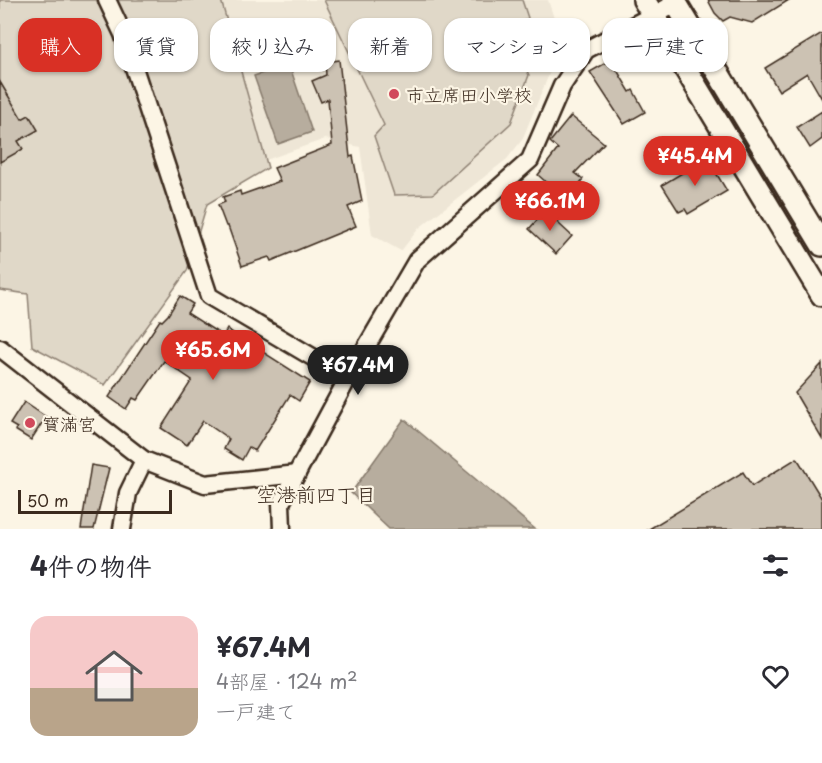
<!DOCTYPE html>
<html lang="ja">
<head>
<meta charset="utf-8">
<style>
  :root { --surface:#fff; --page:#f7f7f7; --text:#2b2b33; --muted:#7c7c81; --accent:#d93025 }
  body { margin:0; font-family:"Playpen Sans","Klee One",sans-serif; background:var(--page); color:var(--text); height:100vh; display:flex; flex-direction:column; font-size:22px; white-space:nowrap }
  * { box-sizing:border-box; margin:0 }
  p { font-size:20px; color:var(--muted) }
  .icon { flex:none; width:33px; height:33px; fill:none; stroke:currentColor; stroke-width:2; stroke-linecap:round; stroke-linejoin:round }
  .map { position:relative; height:529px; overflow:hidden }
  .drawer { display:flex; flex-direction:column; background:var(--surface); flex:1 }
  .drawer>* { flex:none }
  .hud { position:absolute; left:18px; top:18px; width:786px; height:54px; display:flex; gap:12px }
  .scale { position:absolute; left:18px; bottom:15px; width:154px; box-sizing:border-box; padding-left:6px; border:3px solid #3b2a1e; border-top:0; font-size:16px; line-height:21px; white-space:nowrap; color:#3b2a1e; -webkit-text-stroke:4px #fcf5e5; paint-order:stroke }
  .price { position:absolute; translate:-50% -51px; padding:0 14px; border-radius:21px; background:var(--accent); color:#fff; font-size:20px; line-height:39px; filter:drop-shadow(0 2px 3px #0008) }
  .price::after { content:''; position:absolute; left:50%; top:36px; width:18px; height:14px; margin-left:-9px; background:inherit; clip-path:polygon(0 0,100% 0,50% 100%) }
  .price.on { background:#222; color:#fff }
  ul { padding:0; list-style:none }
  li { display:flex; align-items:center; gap:18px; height:150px; padding:0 30px }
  li span { display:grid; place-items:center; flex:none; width:168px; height:120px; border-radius:18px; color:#555 }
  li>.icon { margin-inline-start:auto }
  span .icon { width:72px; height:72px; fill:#fffc; stroke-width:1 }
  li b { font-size:26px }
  h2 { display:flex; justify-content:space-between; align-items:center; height:72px; padding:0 30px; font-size:26px }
  .chip { padding:0 21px; border-radius:18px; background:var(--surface); box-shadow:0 2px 4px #0004; font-size:21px; line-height:54px }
  .chip.on { background:var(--accent); color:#fff }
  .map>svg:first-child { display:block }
  .built { fill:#eee6d6 }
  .green { fill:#e0d8c8; stroke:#8e8173; stroke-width:1.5 }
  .water { fill:#b7ad9e; stroke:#85796b; stroke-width:1.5 }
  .building { fill:#ccc2b3; stroke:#3b2a1e; stroke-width:1.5 }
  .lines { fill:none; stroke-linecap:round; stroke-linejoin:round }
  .minor-casing { stroke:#3b2a1e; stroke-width:21 }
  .tertiary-casing { stroke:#3b2a1e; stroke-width:26 }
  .minor { stroke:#fcf5e5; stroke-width:16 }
  .tertiary { stroke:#fcf5e5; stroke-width:21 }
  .poi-dot { fill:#d1495b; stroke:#fcf5e5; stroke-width:2 }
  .labels { text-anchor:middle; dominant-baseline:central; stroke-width:4.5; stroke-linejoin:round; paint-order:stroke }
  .poi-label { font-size:18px; fill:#3b2a1e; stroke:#fcf5e5; text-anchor:start }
  .neighbourhood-label { font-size:20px; fill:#3b2a1e; stroke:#fcf5e5 }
</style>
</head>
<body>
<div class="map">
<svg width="822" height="529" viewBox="0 0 822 529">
  <rect width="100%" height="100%" fill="#fcf5e5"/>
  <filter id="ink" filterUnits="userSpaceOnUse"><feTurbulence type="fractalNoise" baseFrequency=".0167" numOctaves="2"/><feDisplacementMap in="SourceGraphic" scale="12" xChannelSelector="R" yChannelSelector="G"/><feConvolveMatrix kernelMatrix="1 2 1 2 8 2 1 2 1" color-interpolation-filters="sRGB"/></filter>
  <g filter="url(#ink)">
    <polygon class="built" points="221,0 548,0 559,33 559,50 522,140 507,159 419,228 401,251 372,235 360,147 325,139 266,160"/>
    <g class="green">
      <polygon points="0,0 221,0 268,168 207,204 187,271 105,385 32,346 28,294 0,290"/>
      <polygon points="324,0 522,0 528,18 507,32 529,75 511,123 433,194 394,195 374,136 384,125"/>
    </g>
    <g class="water">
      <polygon points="289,64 312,132 278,144 254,76"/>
      <polygon points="404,419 535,529 389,529 351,493"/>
    </g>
    <g class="building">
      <polygon points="708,0 789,0 752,23 730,17 723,21 715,13"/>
      <polygon points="290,26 298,46 250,64 242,43"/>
      <polygon points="531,27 538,45 521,53 513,35"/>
      <polygon points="822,33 822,99 807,73 779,91 765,68"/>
      <polygon points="339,60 350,157 353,156 362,201 348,207 356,226 271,261 269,257 242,266 228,226 226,226 218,205 225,202 223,197 240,191 241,195 280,181 274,168 332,145 328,99 321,102 312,81 326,75 325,62"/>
      <polygon points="611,60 630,92 633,90 645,112 624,124 590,72"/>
      <polygon points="0,82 22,119 29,115 38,130 18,141 23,149 0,162"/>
      <polygon points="822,111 822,139 810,148 797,127"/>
      <polygon points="571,116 604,143 575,173 583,179 564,206 542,188 547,183 538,175 558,149 550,142"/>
      <polygon points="707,158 727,191 688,214 685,209 679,212 662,185"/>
      <polygon points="545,211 572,236 556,254 529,229"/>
      <polygon points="180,296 193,304 187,313 223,336 227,329 310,382 299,401 290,395 255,451 249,447 242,460 224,449 229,439 203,421 187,445 161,428 192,380 164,361 137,400 133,398 126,409 109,397 160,320 162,321 168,315"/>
      <polygon points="822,364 822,439 795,393"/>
      <polygon points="24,402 46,417 31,440 15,430 17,428 10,424"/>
      <polygon points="797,458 822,499 822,529 649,529 743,472 752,486"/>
      <polygon points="91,465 109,468 94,529 81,529"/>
    </g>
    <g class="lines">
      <g class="minor-casing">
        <g id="minor">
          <polyline points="107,0 123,34 209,296 348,378"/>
          <polyline points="0,348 144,460 205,484 297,474"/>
          <polyline points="122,529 128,493 144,460"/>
          <polyline points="282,529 281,503 348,378 417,260 530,160 562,86 586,50 676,3"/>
        </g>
      </g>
      <g class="tertiary-casing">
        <g id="tertiary">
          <polyline points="644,0 822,295"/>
          <polyline points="674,0 822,245"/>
        </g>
      </g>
      <use href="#minor" class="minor"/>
      <use href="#tertiary" class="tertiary"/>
    </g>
  </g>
  <g class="poi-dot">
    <circle cx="394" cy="94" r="6"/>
    <circle cx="30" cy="423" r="6"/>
  </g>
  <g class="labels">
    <g class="poi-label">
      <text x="406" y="94">市立席田小学校</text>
      <text x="42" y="423">寳滿宮</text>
    </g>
    <g class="neighbourhood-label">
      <text x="316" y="494">空港前四丁目</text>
    </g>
  </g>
</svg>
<div class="scale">50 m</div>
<b class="price" style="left:695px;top:187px">¥45.4M</b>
<b class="price" style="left:550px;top:232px">¥66.1M</b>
<b class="price" style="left:213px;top:381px">¥65.6M</b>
<b class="price on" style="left:358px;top:396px">¥67.4M</b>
<div class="hud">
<a class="chip on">購入</a>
<a class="chip">賃貸</a>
<a class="chip">絞り込み</a>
<a class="chip">新着</a>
<a class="chip">マンション</a>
<a class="chip">一戸建て</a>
</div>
</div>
<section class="drawer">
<h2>4件の物件<svg class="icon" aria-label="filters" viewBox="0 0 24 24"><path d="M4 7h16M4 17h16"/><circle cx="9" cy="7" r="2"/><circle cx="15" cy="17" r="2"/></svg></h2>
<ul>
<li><span style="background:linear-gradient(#f6c9c9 60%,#b9a48a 0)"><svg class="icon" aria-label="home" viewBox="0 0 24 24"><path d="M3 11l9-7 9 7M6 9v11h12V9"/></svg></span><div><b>¥67.4M</b><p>4部屋 · 124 m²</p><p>一戸建て</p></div><svg class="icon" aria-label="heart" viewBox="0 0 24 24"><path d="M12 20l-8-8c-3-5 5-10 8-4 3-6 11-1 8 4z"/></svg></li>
</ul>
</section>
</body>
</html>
